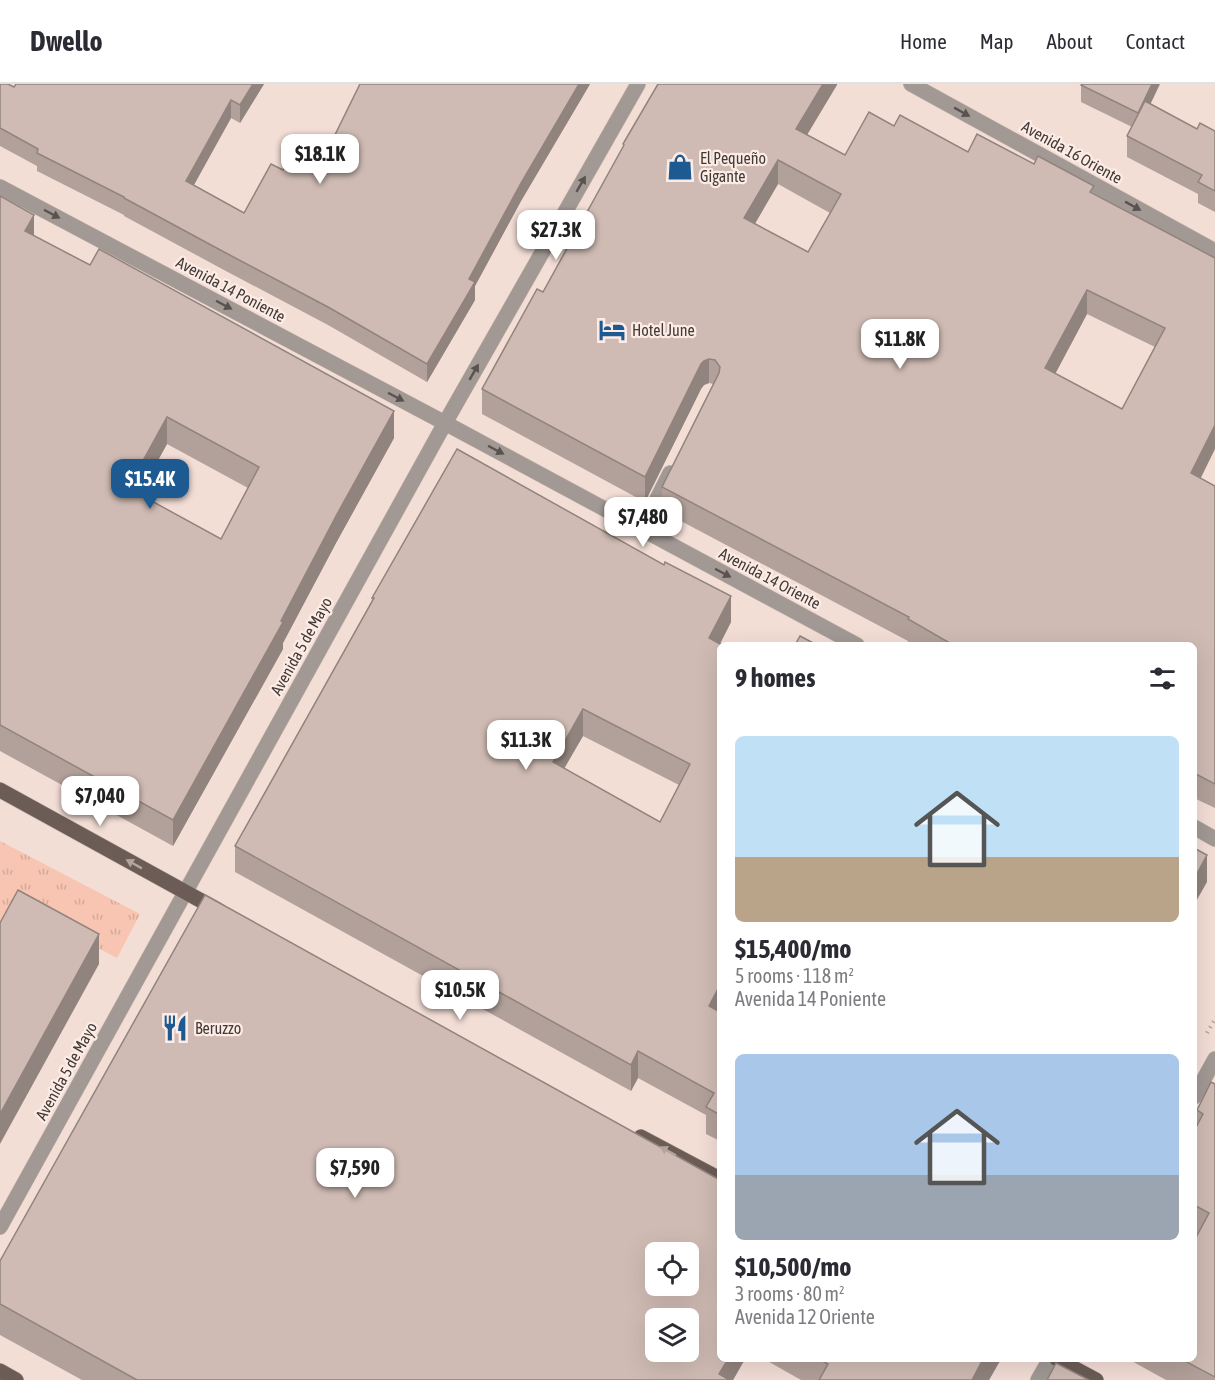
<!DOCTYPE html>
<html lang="en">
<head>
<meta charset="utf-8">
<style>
  :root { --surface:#fff; --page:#f7f7f7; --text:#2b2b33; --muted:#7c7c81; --line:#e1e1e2; --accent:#1d5a91 }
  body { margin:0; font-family:"Asap Condensed",sans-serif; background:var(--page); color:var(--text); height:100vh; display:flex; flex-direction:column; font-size:22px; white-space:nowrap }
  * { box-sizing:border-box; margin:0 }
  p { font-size:20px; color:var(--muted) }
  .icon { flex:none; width:33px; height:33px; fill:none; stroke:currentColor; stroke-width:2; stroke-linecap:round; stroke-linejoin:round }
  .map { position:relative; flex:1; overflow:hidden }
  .side { position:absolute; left:717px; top:558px; width:480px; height:720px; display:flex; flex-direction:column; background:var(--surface); border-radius:9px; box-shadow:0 6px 24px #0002 }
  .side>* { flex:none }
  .buttons { position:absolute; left:645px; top:1158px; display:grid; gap:12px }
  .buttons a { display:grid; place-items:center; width:54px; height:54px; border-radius:9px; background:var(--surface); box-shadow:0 6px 24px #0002; font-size:30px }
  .price { position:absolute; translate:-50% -51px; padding:0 14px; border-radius:12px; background:#fff; color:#222; font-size:20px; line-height:39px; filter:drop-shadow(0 2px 3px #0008) }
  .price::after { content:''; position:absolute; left:50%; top:36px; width:18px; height:14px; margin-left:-9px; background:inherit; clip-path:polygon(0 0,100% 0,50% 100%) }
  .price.current { background:var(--accent); color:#fff }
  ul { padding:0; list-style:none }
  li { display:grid; align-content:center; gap:12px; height:318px; padding:0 18px }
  li span { display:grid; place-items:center; height:186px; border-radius:9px; color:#555 }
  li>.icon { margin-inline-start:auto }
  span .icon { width:108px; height:108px; fill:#fffc; stroke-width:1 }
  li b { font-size:26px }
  h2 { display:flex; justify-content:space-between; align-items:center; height:72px; padding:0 18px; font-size:26px }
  header { display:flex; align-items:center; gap:36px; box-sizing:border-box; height:84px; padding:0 30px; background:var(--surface); border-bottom:2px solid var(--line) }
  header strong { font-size:28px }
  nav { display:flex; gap:33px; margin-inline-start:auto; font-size:21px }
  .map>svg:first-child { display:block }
  .grass { fill:url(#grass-tufts) }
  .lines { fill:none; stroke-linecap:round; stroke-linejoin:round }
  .minor-casing { stroke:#ccbab3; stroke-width:16 }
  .major-casing { stroke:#ccbab3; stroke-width:16 }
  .path { stroke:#b4a39d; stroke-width:4; stroke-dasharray:1.5 4.5; stroke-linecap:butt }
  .minor { stroke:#a29995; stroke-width:15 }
  .major { stroke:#6b5c56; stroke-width:15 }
  .wall { fill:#b2a19a; fill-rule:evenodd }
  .shaded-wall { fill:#91837d }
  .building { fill:#cfbbb3; stroke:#91837d; stroke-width:1.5; fill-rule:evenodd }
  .oneway { fill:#5a524e }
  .oneway2 { fill:#b4a49e }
  .labels { text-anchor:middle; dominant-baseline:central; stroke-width:4.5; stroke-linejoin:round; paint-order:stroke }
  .street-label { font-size:16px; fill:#423a36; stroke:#fdece6 }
  .poi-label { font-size:16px; fill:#423a36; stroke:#fdece6; text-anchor:start }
</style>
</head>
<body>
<header>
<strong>Dwello</strong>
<nav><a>Home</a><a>Map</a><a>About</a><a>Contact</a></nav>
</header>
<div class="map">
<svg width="1215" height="1296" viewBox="0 0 1215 1296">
  <defs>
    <pattern id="grass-tufts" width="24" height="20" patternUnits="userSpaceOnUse" patternTransform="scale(1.5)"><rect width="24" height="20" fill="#f7c5b1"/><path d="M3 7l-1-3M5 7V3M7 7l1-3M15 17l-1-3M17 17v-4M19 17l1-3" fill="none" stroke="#d5aa99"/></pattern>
  </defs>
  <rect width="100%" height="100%" fill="#f3ded6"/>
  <polygon class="grass" points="0,757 140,830 117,874 12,819 0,841"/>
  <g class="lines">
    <g class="minor-casing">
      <g id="minor">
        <polyline points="911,0 1215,167"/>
        <polyline points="0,103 445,339 857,561"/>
        <polyline points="642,445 670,389"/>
        <polyline points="1194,743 1215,755"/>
        <polyline points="1194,1013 1215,975"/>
        <polyline points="0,1143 445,339 638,0"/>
        <polyline points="1038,1296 1050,1275"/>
      </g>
    </g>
    <g class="major-casing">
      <g id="major">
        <polyline points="0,706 218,826"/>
        <polyline points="641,1053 720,1095"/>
        <polyline points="1057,1275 1096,1296"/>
        <polyline points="0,1287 16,1296"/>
      </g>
    </g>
    <polyline class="path" points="1207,949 1215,935"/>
    <use href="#minor" class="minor"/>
    <use href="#major" class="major"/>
  </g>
  <g class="wall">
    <polygon points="0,0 14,3 16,0 264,0 240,39 231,34 194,101 244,129 283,86 325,71 360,0 590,0 521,117 475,202 475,216 427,298 328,241 224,186 124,132 124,131 37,87 37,82 0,62"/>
    <path d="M837 0 807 51 845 71 894 42 1094 110 1215 174 1200 394 1215 402V724L1194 714V561H910L908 559V557L662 427V403L713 300 709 299 704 301 701 305 645 418 482 330V305L543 208 623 64V60ZM778 100 830 129 808 168 755 140ZM1087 230 1155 263 1122 325 1055 290Z"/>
    <polygon points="1081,1 1151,20 1197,45 1215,47 1215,128 1198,119 1198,110 1127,73 1127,52 1132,43 1081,18"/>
    <path d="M0 112 34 152 394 354 336 459 283 559V565L173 762 0 667ZM167 360 248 404 221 455 139 410Z"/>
    <path d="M372 514 731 538 720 560V1057L706 1050V1031L638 994 631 1007 235 788V762L372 516ZM583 652 679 701 660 738 564 684Z"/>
    <polygon points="1215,1000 1215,1296 1166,1296 1128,1275 1194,1275 1197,1152 1194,1150 1194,1047 1197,1042 1197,1026"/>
    <polygon points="0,1177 720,1275 745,1275 733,1296 82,1296 0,1251"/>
    <polygon points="764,1275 1001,1275 989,1296 801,1296"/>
  </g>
  <g class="shaded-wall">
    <polygon points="253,0 264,0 240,39 240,21"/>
    <polygon points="579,0 590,0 521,117 475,202 475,216 427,298 427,280 469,195 521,99"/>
    <polygon points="823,0 837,0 837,1 796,69 796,45"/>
    <polygon points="1152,0 1160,0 1138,46 1138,29"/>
    <polygon points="231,16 231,34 186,115 186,97"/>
    <polygon points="778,76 778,100 744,158 744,134"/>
    <polygon points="34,131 34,158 25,147"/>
    <polygon points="1087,206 1087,230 1045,309 1045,284"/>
    <polygon points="709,275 709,299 704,301 701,305 645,418 645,393 701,280 704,277"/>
    <polygon points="394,327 394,354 336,459 283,559 283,565 173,762 173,736 281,537 336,432"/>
    <polygon points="167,333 167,360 128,431 128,404"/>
    <polygon points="1215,341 1215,365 1191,414 1191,389"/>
    <polygon points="731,512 731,538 709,581 709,554"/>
    <polygon points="583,625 583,652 553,704 553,678"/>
    <polygon points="1207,771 1207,798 1194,821 1194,795"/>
    <polygon points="99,850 99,880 0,1060 0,1030"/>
    <polygon points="720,901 720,927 709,922"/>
    <polygon points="638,967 638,994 631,1007 631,981"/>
    <polygon points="728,1275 745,1275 733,1296 719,1296 719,1290"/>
    <polygon points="983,1275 1001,1275 989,1296 972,1296"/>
  </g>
  <g class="building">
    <polygon points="0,0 8,0 14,3 16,0 253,0 240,21 231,16 186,97 244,129 271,80 283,86 299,57 325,71 360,0 579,0 521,99 469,195 475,198 427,280 328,223 224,168 124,114 124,113 37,69 38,65 0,44"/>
    <path d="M658 0H823L796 45 845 71 869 28 894 42 900 31 968 68 977 50 1034 80 1038 72 1094 102 1090 108 1215 174V341L1191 389 1215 402V700L1194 689V561H953L908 535 909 533 662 403 719 289 720 283 715 276 709 275 704 277 701 280 645 393 482 305 537 205 543 208 624 61 623 60ZM778 76 841 110 808 168 744 134ZM1087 206 1165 244 1122 325 1045 284Z"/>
    <polygon points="1082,0 1152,0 1138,29 1081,1"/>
    <polygon points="1145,17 1197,45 1200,39 1215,47 1215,107 1198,98 1202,91 1127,52"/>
    <path d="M0 112 34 131 25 147 90 181 99 165 394 327 336 432 281 537 283 538 173 736 0 641ZM167 333 259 383 221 455 128 404Z"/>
    <path d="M457 365 664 481 665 478 731 512 709 554 722 561H720V901L709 922 720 928V1031L706 1023 714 1009 638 967 631 981 235 762 374 514H372ZM583 625 690 680 660 738 553 678Z"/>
    <polygon points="800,552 817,561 795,561"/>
    <polygon points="1194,764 1207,771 1194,795"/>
    <polygon points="18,806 99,850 0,1030 0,839"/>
    <path d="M205 811 720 1096V1275H728L719 1290 728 1295 727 1296H137L0 1220V1177ZM656 1168H688V1202H656ZM656 1234H688V1268H656Z"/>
    <polygon points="1211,998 1215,1000 1215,1293 1181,1275 1194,1275 1194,1157 1209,1129 1194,1121 1194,1047 1203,1030 1197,1026"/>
    <polygon points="819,1275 983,1275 972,1296 819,1296 828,1280"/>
    <polygon points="1056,1279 1089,1296 1047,1296"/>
  </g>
  <defs><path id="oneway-solid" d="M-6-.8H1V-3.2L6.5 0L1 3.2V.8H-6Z" transform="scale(1.5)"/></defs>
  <g class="oneway">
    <use href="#oneway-solid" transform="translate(962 28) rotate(29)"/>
    <use href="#oneway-solid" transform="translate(581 100) rotate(-60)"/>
    <use href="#oneway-solid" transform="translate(1133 122) rotate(29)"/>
    <use href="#oneway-solid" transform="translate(52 130) rotate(28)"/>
    <use href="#oneway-solid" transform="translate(224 221) rotate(28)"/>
    <use href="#oneway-solid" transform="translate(474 288) rotate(-60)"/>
    <use href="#oneway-solid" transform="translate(396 313) rotate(28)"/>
    <use href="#oneway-solid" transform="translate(496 366) rotate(28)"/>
    <use href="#oneway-solid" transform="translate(723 489) rotate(28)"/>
  </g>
  <g class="oneway2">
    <use href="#oneway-solid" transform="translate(134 780) rotate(-151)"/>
    <use href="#oneway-solid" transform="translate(668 1067) rotate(-152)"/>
  </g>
  <defs>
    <g id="shop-bare" transform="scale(2.07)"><path d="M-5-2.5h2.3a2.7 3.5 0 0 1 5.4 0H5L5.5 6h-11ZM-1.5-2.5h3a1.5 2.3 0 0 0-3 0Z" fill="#1d5a91" stroke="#fdece6" stroke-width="2.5" paint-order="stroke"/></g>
    <g id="hotel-bare" transform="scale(2.07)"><path d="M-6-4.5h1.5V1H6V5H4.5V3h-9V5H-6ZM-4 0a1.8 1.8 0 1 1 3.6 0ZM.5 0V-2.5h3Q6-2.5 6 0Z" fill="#1d5a91" stroke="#fdece6" stroke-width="2.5" paint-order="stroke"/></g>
    <g id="restaurant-bare" transform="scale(2.07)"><path d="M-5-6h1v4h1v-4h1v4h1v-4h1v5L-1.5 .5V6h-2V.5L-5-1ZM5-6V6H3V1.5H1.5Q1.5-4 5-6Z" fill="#1d5a91" stroke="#fdece6" stroke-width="2.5" paint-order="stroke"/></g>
  </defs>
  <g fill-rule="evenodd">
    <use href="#shop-bare" x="680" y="83"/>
    <use href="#hotel-bare" x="612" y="246"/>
    <use href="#restaurant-bare" x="175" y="944"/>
  </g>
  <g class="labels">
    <g class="street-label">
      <text transform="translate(1072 68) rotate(29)">Avenida 16 Oriente</text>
      <text transform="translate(231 205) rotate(28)">Avenida 14 Poniente</text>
      <text transform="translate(770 494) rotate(28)">Avenida 14 Oriente</text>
      <text transform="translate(301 562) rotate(-61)">Avenida 5 de Mayo</text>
      <text transform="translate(66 987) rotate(-61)">Avenida 5 de Mayo</text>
    </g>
    <g class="poi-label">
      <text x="700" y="74">El Pequeño<tspan x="700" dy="18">Gigante</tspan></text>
      <text x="632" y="246">Hotel June</text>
      <text x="195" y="944">Beruzzo</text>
    </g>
  </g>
</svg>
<div class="buttons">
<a><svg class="icon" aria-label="locate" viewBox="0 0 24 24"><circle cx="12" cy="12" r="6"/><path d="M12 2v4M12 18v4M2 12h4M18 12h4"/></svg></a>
<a><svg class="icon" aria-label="layers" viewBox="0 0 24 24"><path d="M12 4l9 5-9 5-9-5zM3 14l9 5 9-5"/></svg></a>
</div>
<b class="price" style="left:320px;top:101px">$18.1K</b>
<b class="price" style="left:556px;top:177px">$27.3K</b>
<b class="price" style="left:900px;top:286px">$11.8K</b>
<b class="price current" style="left:150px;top:426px">$15.4K</b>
<b class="price" style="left:643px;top:464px">$7,480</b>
<b class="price" style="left:526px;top:687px">$11.3K</b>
<b class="price" style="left:100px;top:743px">$7,040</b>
<b class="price" style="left:460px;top:937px">$10.5K</b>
<b class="price" style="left:355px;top:1115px">$7,590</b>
<section class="side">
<h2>9 homes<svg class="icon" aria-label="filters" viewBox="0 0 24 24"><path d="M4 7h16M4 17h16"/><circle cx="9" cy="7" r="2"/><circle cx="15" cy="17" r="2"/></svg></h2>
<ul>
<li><span style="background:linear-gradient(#bfe0f5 65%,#b9a48a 0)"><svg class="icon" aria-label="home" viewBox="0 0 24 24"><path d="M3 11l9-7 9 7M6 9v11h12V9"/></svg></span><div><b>$15,400/mo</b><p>5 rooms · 118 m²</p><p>Avenida 14 Poniente</p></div></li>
<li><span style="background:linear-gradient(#a9c7e8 65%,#9aa5b1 0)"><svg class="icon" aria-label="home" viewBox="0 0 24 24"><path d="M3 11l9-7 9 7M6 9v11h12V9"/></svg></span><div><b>$10,500/mo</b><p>3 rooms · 80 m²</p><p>Avenida 12 Oriente</p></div></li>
</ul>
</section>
</div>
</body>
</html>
